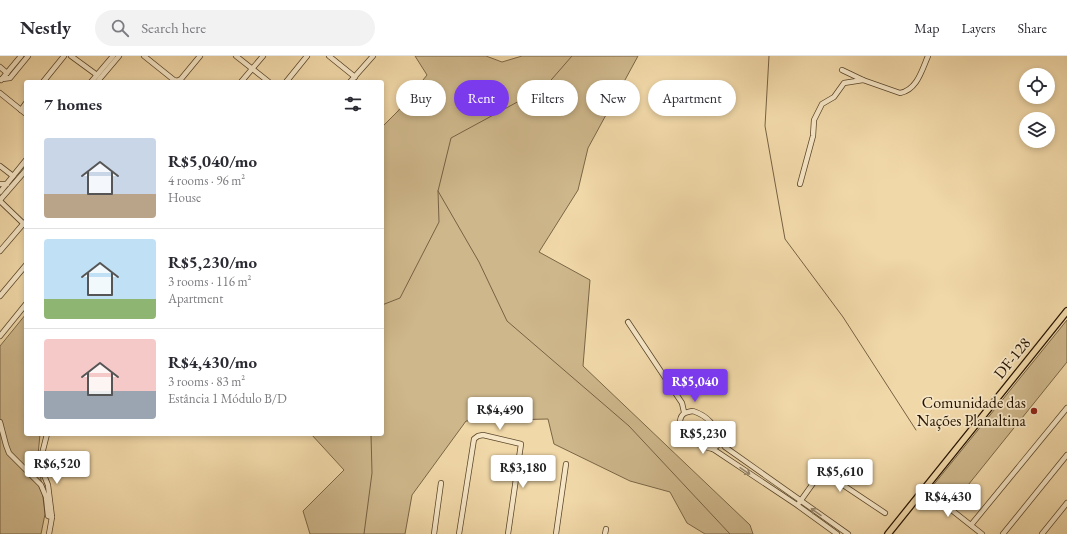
<!DOCTYPE html>
<html lang="en">
<head>
<meta charset="utf-8">
<style>
  :root { --surface:#fff; --page:#f2f2f3; --text:#2b2b33; --muted:#7c7c81; --line:#e1e1e2; --accent:#7c3aed }
  body { margin:0; font-family:"EB Garamond",serif; background:var(--page); color:var(--text); height:100vh; display:flex; flex-direction:column; font-size:15px; white-space:nowrap }
  * { box-sizing:border-box; margin:0 }
  p { font-size:13px; color:var(--muted) }
  .icon { flex:none; width:22px; height:22px; fill:none; stroke:currentColor; stroke-width:2; stroke-linecap:round; stroke-linejoin:round }
  .map { position:relative; flex:1; overflow:hidden }
  .side { position:absolute; left:24px; top:24px; width:360px; height:356px; display:flex; flex-direction:column; background:var(--surface); border-radius:4px; box-shadow:0 2px 6px #0003 }
  .side>* { flex:none }
  .banner { position:absolute; left:396px; top:24px; width:380px; height:36px; display:flex; gap:8px }
  .buttons { position:absolute; left:1019px; top:12px; display:grid; gap:8px }
  .buttons a { display:grid; place-items:center; width:36px; height:36px; border-radius:50%; background:var(--surface); box-shadow:0 2px 6px #0003; font-size:20px }
  .price { position:absolute; translate:-50% -34px; padding:0 9px; border-radius:4px; background:#fff; color:#222; font-size:13px; line-height:26px; filter:drop-shadow(0 1px 2px #0008) }
  .price::after { content:''; position:absolute; left:50%; top:24px; width:12px; height:9px; margin-left:-6px; background:inherit; clip-path:polygon(0 0,100% 0,50% 100%) }
  .price.selected { background:var(--accent); color:#fff }
  ul { padding:0; list-style:none }
  li { display:flex; align-items:center; gap:12px; height:100px; padding:0 20px }
  li+li { border-top:1px solid var(--line) }
  li span { display:grid; place-items:center; flex:none; width:112px; height:80px; border-radius:4px; color:#555 }
  li>.icon { margin-inline-start:auto }
  span .icon { width:48px; height:48px; fill:#fffc; stroke-width:1 }
  li b { font-size:17px }
  h2 { display:flex; justify-content:space-between; align-items:center; height:48px; padding:0 20px; font-size:17px }
  .pill { padding:0 14px; border-radius:18px; background:var(--surface); box-shadow:0 2px 6px #0003; font-size:14px; line-height:36px }
  .pill.selected { background:var(--accent); color:#fff }
  header { display:flex; align-items:center; gap:24px; box-sizing:border-box; height:56px; padding:0 20px; background:var(--surface); border-bottom:1px solid var(--line) }
  header strong { font-size:19px }
  nav { display:flex; gap:22px; margin-inline-start:auto; font-size:14px }
  .search { width:280px; height:36px; background:var(--page); display:flex; align-items:center; gap:10px; box-sizing:border-box; padding:0 14px; border-radius:22px; color:var(--muted); font-size:15px }
  .map>svg:first-child { display:block }
  .green { fill:#ceb78b; stroke:#7a6646 }
  .lines { fill:none; stroke-linecap:round; stroke-linejoin:round }
  .stream { stroke:#766143; stroke-width:1 }
  .minor-casing { stroke:#59452a; stroke-width:6 }
  .major-casing { stroke:#261400; stroke-width:8 }
  .minor { stroke:#f6e6c6; stroke-width:4.5 }
  .major { stroke:#f1d8a8; stroke-width:5.5 }
  .oneway { stroke:#98886d }
  .poi-dot { fill:#8f2418; stroke:#f6e6c6; stroke-width:1.5 }
  .labels { text-anchor:middle; dominant-baseline:central; stroke-width:3.5; stroke-linejoin:round; paint-order:stroke }
  .street-label { font-size:16px; fill:#261400; stroke:#f6e6c6 }
  .poi-label { font-size:16px; fill:#261400; stroke:#f6e6c6; text-anchor:end }
</style>
</head>
<body>
<header>
<strong>Nestly</strong>
<div class="search"><svg class="icon" aria-label="search" viewBox="0 0 24 24"><circle cx="10" cy="10" r="6"/><path d="M15 15l6 6"/></svg>Search here</div>
<nav><a>Map</a><a>Layers</a><a>Share</a></nav>
</header>
<div class="map">
<svg width="1067" height="478" viewBox="0 0 1067 478">
  <rect width="100%" height="100%" fill="#f1d8a8"/>
  <filter id="stains"><feTurbulence type="fractalNoise" baseFrequency=".005" numOctaves="4"/><feColorMatrix values="0 0 0 0 .2 0 0 0 0 .09 0 0 0 0 .02 0 0 0 .5 -.17"/></filter>
  <radialGradient id="worn" r=".72"><stop offset=".6" stop-color="#630" stop-opacity="0"/><stop offset="1" stop-color="#630" stop-opacity=".3"/></radialGradient>
  <g class="green">
    <polygon points="415,0 486,0 502,6 522,0 638,0 588,92 578,134 539,196 590,224 583,310 750,469 753,478 705,478 687,467 670,436 630,425 554,388 548,363 466,365 412,439 405,478 310,478 303,455 344,414 311,378 382,378 382,71 398,55 427,19"/>
    <polygon points="26,258 26,378 40,378 38,399 45,458 41,478 0,478 0,290"/>
    <polygon points="1067,264 1067,306 952,449 931,432"/>
  </g>
  <g class="lines">
    <g class="stream">
      <polyline points="769,0 765,70 785,183 843,261 916,374"/>
      <polyline points="438,135 479,206 507,265 629,370 730,478"/>
      <polyline points="382,249 400,242 439,166 438,135 451,82 545,31 572,0"/>
      <polyline points="364,478 372,417 371,378"/>
    </g>
    <g class="minor-casing">
      <g id="minor">
        <polyline points="71,0 97,19"/>
        <polyline points="144,0 174,24 177,25 181,23 200,0"/>
        <polyline points="236,0 269,26"/>
        <polyline points="329,0 355,21"/>
        <polyline points="0,11 7,17"/>
        <path d="M842 14 863 24 900 37C917 34 922 14 928 0"/>
        <polyline points="2,23 10,22 28,0"/>
        <polyline points="1,24 21,0"/>
        <polyline points="43,26 64,0"/>
        <polyline points="91,26 113,0"/>
        <polyline points="97,26 119,0"/>
        <polyline points="241,26 263,0"/>
        <polyline points="286,26 307,0"/>
        <polyline points="350,26 373,0"/>
        <polyline points="0,37 26,58"/>
        <polyline points="21,54 26,47"/>
        <polyline points="0,110 13,120"/>
        <polyline points="0,128 7,128"/>
        <polyline points="800,128 813,80 814,64 822,48 834,41 844,27 863,24"/>
        <polyline points="0,136 26,104"/>
        <polyline points="0,144 26,114"/>
        <polyline points="0,145 26,170"/>
        <polyline points="0,195 24,167"/>
        <polyline points="0,240 26,209"/>
        <polyline points="628,266 682,347 684,356"/>
        <polyline points="0,280 26,248"/>
        <path d="M693 355C708 360 715 369 720 384L717 390 713 393C700 390 677 382 680 365 681 357 686 356 693 355Z"/>
        <polyline points="0,366 6,389 9,397 41,429 46,441 48,460 52,461"/>
        <polyline points="47,378 40,406 41,412 48,429 52,461 49,478"/>
        <polyline points="720,384 725,391 848,478"/>
        <polyline points="713,393 797,449 837,478"/>
        <polyline points="925,433 982,478"/>
        <polyline points="799,447 819,419 825,417 885,457"/>
        <polyline points="971,469 1067,352"/>
        <polyline points="434,478 441,427"/>
        <polyline points="459,478 474,383 478,380 483,379 521,388 508,478"/>
        <polyline points="556,478 566,408"/>
        <polyline points="605,478 606,473"/>
        <polyline points="1003,478 1067,399"/>
        <polyline points="1042,478 1067,447"/>
      </g>
    </g>
    <g class="major-casing">
      <polyline id="major" points="888,478 1067,255"/>
    </g>
    <use href="#minor" class="minor"/>
    <use href="#major" class="major"/>
  </g>
  <defs><path id="oneway-shaft" d="M-6 0H5M1.5-3L5.5 0L1.5 3" fill="none" stroke-width="1.6" stroke-linecap="round" stroke-linejoin="round"/></defs>
  <g class="oneway">
    <use href="#oneway-shaft" transform="translate(745 415) rotate(34)"/>
    <use href="#oneway-shaft" transform="translate(816 456) rotate(-145)"/>
  </g>
  <circle class="poi-dot" cx="1034" cy="355" r="4"/>
  <g class="labels">
    <g class="street-label">
      <text transform="translate(1012 302) rotate(-51)">DF-128</text>
    </g>
    <g class="poi-label">
      <text x="1026" y="346">Comunidade das<tspan x="1026" dy="18">Nações Planaltina</tspan></text>
    </g>
  </g>
  <rect width="100%" height="100%" filter="url(#stains)"/>
  <rect width="100%" height="100%" fill="url(#worn)"/>
</svg>
<div class="buttons">
<a><svg class="icon" aria-label="locate" viewBox="0 0 24 24"><circle cx="12" cy="12" r="6"/><path d="M12 2v4M12 18v4M2 12h4M18 12h4"/></svg></a>
<a><svg class="icon" aria-label="layers" viewBox="0 0 24 24"><path d="M12 4l9 5-9 5-9-5zM3 14l9 5 9-5"/></svg></a>
</div>
<b class="price selected" style="left:695px;top:347px">R$5,040</b>
<b class="price" style="left:500px;top:375px">R$4,490</b>
<b class="price" style="left:703px;top:399px">R$5,230</b>
<b class="price" style="left:57px;top:429px">R$6,520</b>
<b class="price" style="left:523px;top:433px">R$3,180</b>
<b class="price" style="left:840px;top:437px">R$5,610</b>
<b class="price" style="left:948px;top:462px">R$4,430</b>
<div class="banner">
<a class="pill">Buy</a>
<a class="pill selected">Rent</a>
<a class="pill">Filters</a>
<a class="pill">New</a>
<a class="pill">Apartment</a>
</div>
<section class="side">
<h2>7 homes<svg class="icon" aria-label="filters" viewBox="0 0 24 24"><path d="M4 7h16M4 17h16"/><circle cx="9" cy="7" r="2"/><circle cx="15" cy="17" r="2"/></svg></h2>
<ul>
<li><span style="background:linear-gradient(#c9d6e8 70%,#b9a48a 0)"><svg class="icon" aria-label="home" viewBox="0 0 24 24"><path d="M3 11l9-7 9 7M6 9v11h12V9"/></svg></span><div><b>R$5,040/mo</b><p>4 rooms · 96 m²</p><p>House</p></div></li>
<li><span style="background:linear-gradient(#bfe0f5 75%,#8fb573 0)"><svg class="icon" aria-label="home" viewBox="0 0 24 24"><path d="M3 11l9-7 9 7M6 9v11h12V9"/></svg></span><div><b>R$5,230/mo</b><p>3 rooms · 116 m²</p><p>Apartment</p></div></li>
<li><span style="background:linear-gradient(#f6c9c9 65%,#9aa5b1 0)"><svg class="icon" aria-label="home" viewBox="0 0 24 24"><path d="M3 11l9-7 9 7M6 9v11h12V9"/></svg></span><div><b>R$4,430/mo</b><p>3 rooms · 83 m²</p><p>Estância 1 Módulo B/D</p></div></li>
</ul>
</section>
</div>
</body>
</html>
